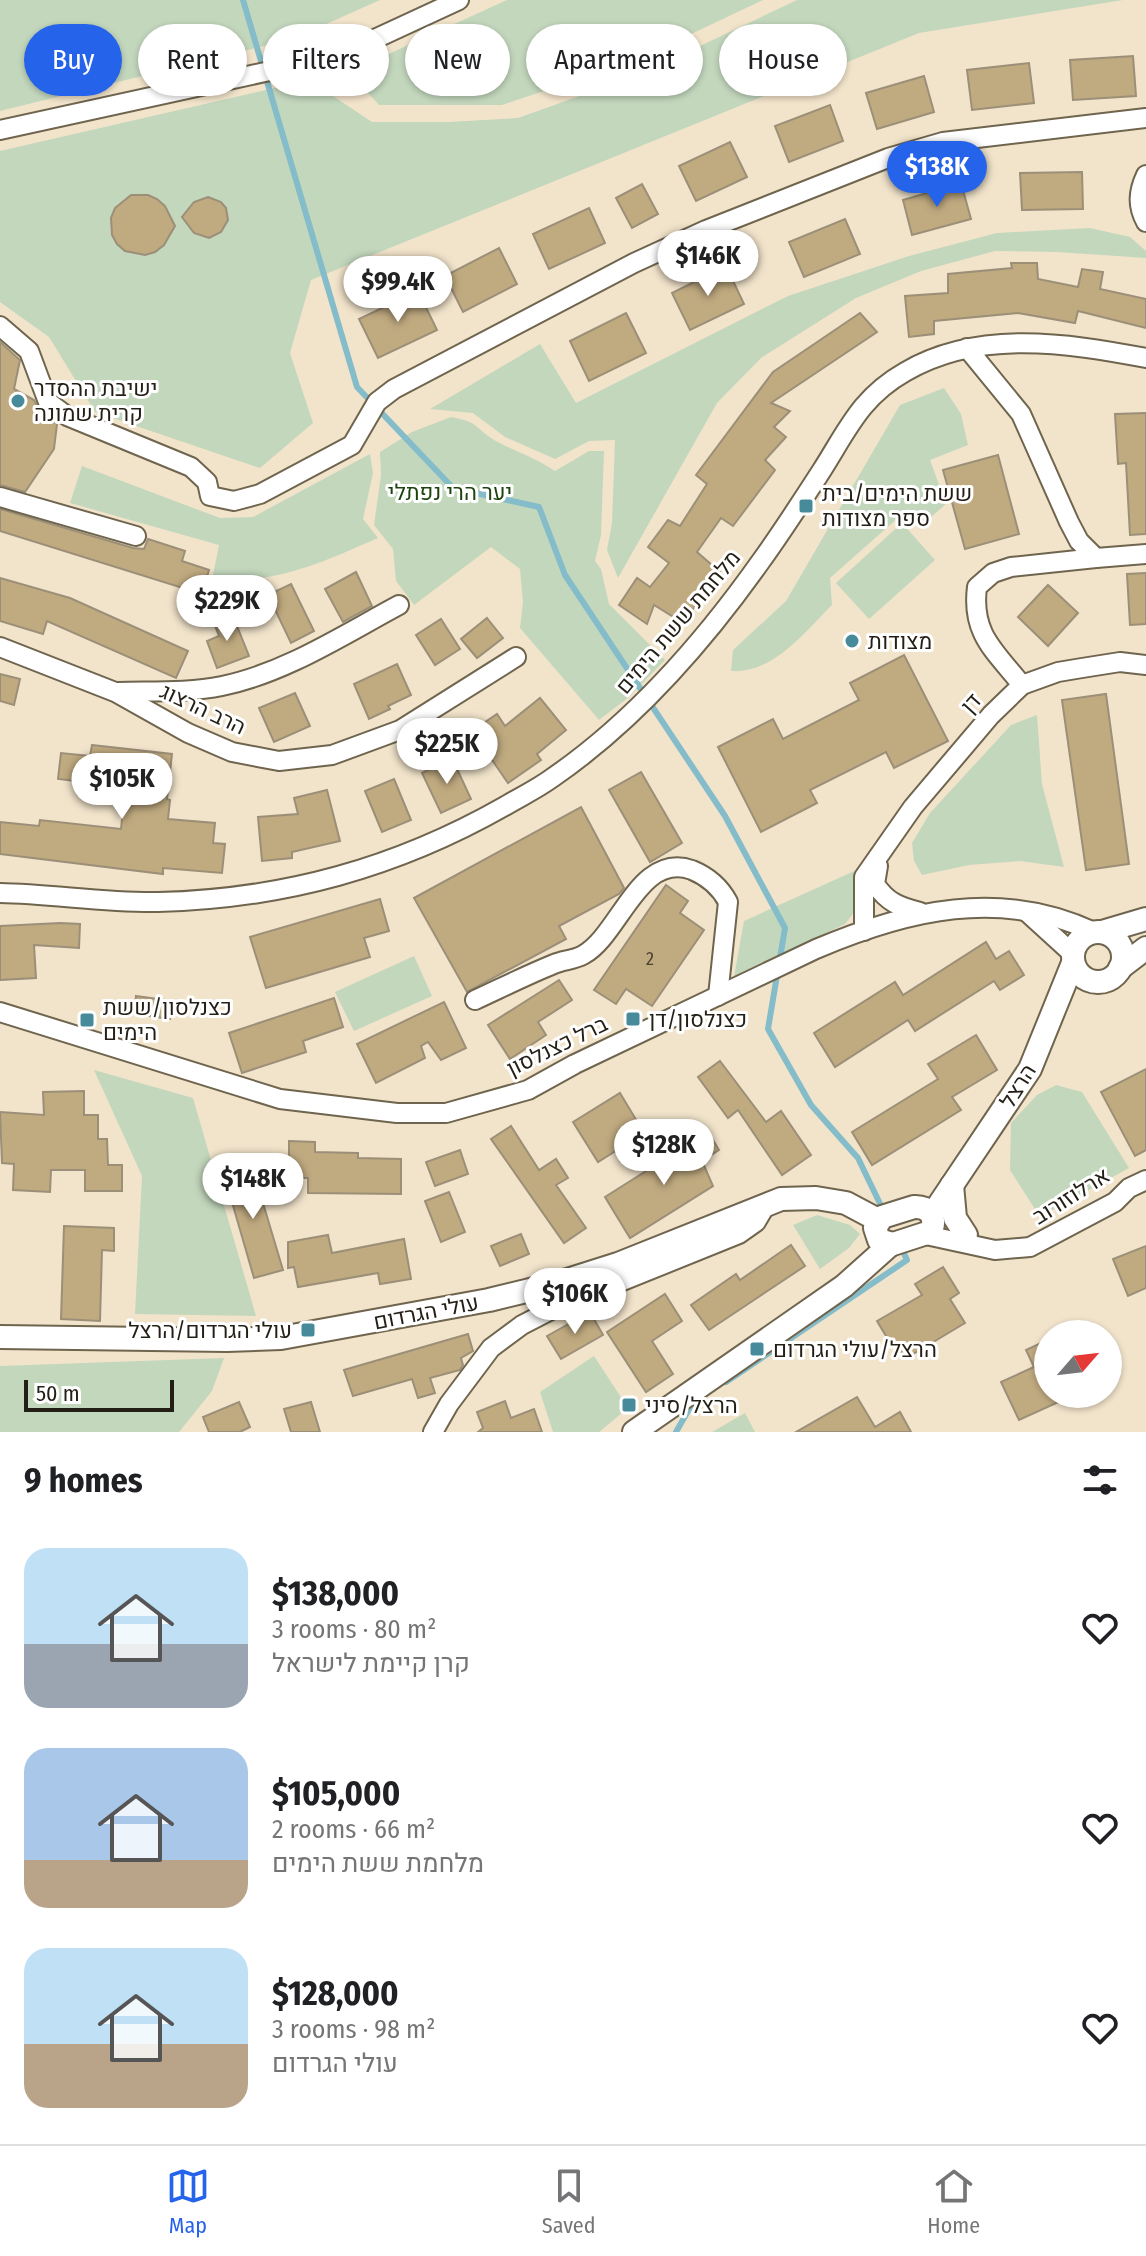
<!DOCTYPE html>
<html lang="en">
<head>
<meta charset="utf-8">
<style>
  :root { --surface:#fff; --page:#f6f6f6; --text:#202124; --muted:#757577; --line:#e0e0e0; --accent:#2563eb }
  body { margin:0; font-family:"Fira Sans Condensed",Heebo,sans-serif; background:var(--page); color:var(--text); height:100vh; display:flex; flex-direction:column; font-size:30px; white-space:nowrap }
  * { box-sizing:border-box; margin:0 }
  p { font-size:26px; color:var(--muted) }
  .icon { flex:none; width:44px; height:44px; fill:none; stroke:currentColor; stroke-width:2; stroke-linecap:round; stroke-linejoin:round }
  .map { position:relative; height:1432px; overflow:hidden }
  .side { display:flex; flex-direction:column; background:var(--surface); flex:1 }
  .side>* { flex:none }
  .guide { position:absolute; left:24px; top:24px; width:1098px; height:72px; display:flex; gap:16px }
  .needle { width:52px; rotate:62deg }
  .buttons { position:absolute; left:1034px; top:1320px; display:grid; gap:16px }
  .buttons a { display:grid; place-items:center; width:88px; height:88px; border-radius:50%; background:var(--surface); box-shadow:0 2px 6px #0004; font-size:40px }
  .scale { position:absolute; left:24px; bottom:20px; width:150px; box-sizing:border-box; padding-left:8px; border:4px solid #241f16; border-top:0; font-size:22px; line-height:28px; white-space:nowrap; color:#241f16; -webkit-text-stroke:6px #fff; paint-order:stroke }
  .price { position:absolute; translate:-50% -68px; padding:0 18px; border-radius:28px; background:#fff; color:#222; font-size:26px; line-height:52px; filter:drop-shadow(0 2px 4px #0008) }
  .price::after { content:''; position:absolute; left:50%; top:48px; width:24px; height:18px; margin-left:-12px; background:inherit; clip-path:polygon(0 0,100% 0,50% 100%) }
  .price.on { background:var(--accent); color:#fff }
  ul { padding:0; list-style:none }
  li { display:flex; align-items:center; gap:24px; height:200px; padding:0 24px }
  li span { display:grid; place-items:center; flex:none; width:224px; height:160px; border-radius:24px; color:#555 }
  li>.icon { margin-inline-start:auto }
  span .icon { width:96px; height:96px; fill:#fffc; stroke-width:1 }
  li b { font-size:34px }
  h2 { display:flex; justify-content:space-between; align-items:center; height:96px; padding:0 24px; font-size:34px }
  .chip { padding:0 28px; border-radius:36px; background:var(--surface); box-shadow:0 2px 6px #0004; font-size:28px; line-height:72px }
  .chip.on { background:var(--accent); color:#fff }
  .menu { display:flex; justify-content:space-around; align-items:center; height:112px; border-top:2px solid var(--line); background:var(--surface); font-size:22px; color:var(--muted) }
  .menu a { display:grid; justify-items:center; gap:4px }
  .menu .on { color:var(--accent) }
  .map>svg:first-child { display:block }
  .green { fill:#c3d7bd }
  .lines { fill:none; stroke-linecap:round; stroke-linejoin:round }
  .stream { stroke:#84bcca; stroke-width:6 }
  .building { fill:#c0aa80; stroke:#9c8f78; stroke-width:2 }
  .minor-casing { stroke:#6f644d; stroke-width:22 }
  .tertiary-casing { stroke:#6f644d; stroke-width:26 }
  .minor { stroke:#fff; stroke-width:18 }
  .tertiary { stroke:#fff; stroke-width:22 }
  .poi-dot { fill:#478a99; stroke:#fff; stroke-width:3 }
  .labels { text-anchor:middle; dominant-baseline:central; stroke-width:6; stroke-linejoin:round; paint-order:stroke }
  .number-label { font-size:18px; fill:#4b4230 }
  .poi-label { font-size:22px; fill:#241f16; stroke:#fff; text-anchor:start }
  .park-label { font-size:22px; fill:#1d430e; stroke:#fff }
  .street-label { font-size:22px; fill:#241f16; stroke:#fff }
</style>
</head>
<body>
<div class="map">
<svg width="1146" height="1432" viewBox="0 0 1146 1432">
  <rect width="100%" height="100%" fill="#f2e4cb"/>
  <g class="green">
    <polygon points="0,0 380,0 293,39 0,111"/>
    <polygon points="507,0 763,0 634,61 502,105 379,105 349,72"/>
    <polygon points="797,0 1123,0 919,33 311,280 290,353 313,423 260,468 95,412 49,337 0,302 0,151 309,80 372,122 449,122 518,118 641,74"/>
    <polygon points="1090,228 1130,237 1146,251 1146,258 1057,252 995,251 921,271 856,298 761,358 717,403 618,578 607,550 612,523 615,440 589,441 555,459 505,437 473,413 430,409 540,344 576,403 788,296 909,256 997,233"/>
    <path d="M944 388 961 414 968 445 930 460 946 504 922 525 908 509 830 578 832 605C805 632 773 674 731 671L733 650 786 601 900 405Z"/>
    <path d="M451 417C480 422 474 428 496 441 516 452 534 457 555 471L589 451H604L601 535 595 561 601 569 609 604 665 660 629 697 599 720 520 628 523 602 520 569 491 547 414 605 396 581 393 549 374 525 381 475 380 452 412 432Z"/>
    <path d="M370 454 373 473 363 519 378 538C318 564 279 583 212 580L219 545 70 503 82 466 220 518 253 517Z"/>
    <polygon points="902,523 935,560 869,619 836,583"/>
    <polygon points="1037,715 1042,784 1064,867 1020,861 969,865 922,875 914,861 912,843 930,813 1011,725"/>
    <polygon points="861,868 859,906 845,924 734,977 744,921"/>
    <polygon points="414,956 432,996 354,1031 335,992"/>
    <polygon points="94,1070 193,1098 256,1316 135,1314 142,1176"/>
    <polygon points="1056,1085 1082,1092 1129,1168 1040,1217 1010,1170 1011,1123 1037,1095"/>
    <polygon points="817,1215 850,1225 860,1234 849,1248 820,1269 793,1225"/>
    <polygon points="594,1356 628,1408 599,1432 553,1432 540,1392"/>
    <polygon points="224,1358 212,1391 179,1432 0,1432 0,1366"/>
    <polygon points="745,1413 755,1432 712,1432"/>
  </g>
  <g class="lines">
    <g class="stream">
      <polyline points="243,0 357,387 453,488 539,507 565,575 725,816 785,928 768,1029 811,1105 858,1158 884,1212"/>
      <polyline points="726,1382 907,1260 901,1247"/>
      <polyline points="676,1432 692,1404 696,1401"/>
    </g>
  </g>
  <g class="building">
    <polygon points="1133,56 1136,96 1073,100 1070,60"/>
    <polygon points="1029,63 1034,103 972,110 967,70"/>
    <polygon points="924,76 934,112 877,129 866,93"/>
    <polygon points="830,105 843,141 789,162 775,126"/>
    <polygon points="730,142 747,177 696,201 679,166"/>
    <polygon points="1082,172 1083,209 1022,210 1020,173"/>
    <polygon points="961,183 971,219 912,235 903,200"/>
    <polygon points="642,184 658,214 632,228 616,198"/>
    <polygon points="131,195 148,195 157,199 165,206 175,226 164,245 155,252 145,255 125,251 117,244 112,235 111,218 115,208"/>
    <polygon points="208,197 221,202 226,208 228,220 221,232 209,238 194,233 182,217 194,202"/>
    <polygon points="589,208 605,243 549,269 533,234"/>
    <polygon points="845,219 860,254 804,277 789,242"/>
    <polygon points="499,248 517,284 463,312 445,276"/>
    <polygon points="1011,263 1037,263 1038,279 1078,287 1082,269 1103,272 1100,289 1146,299 1146,328 1078,311 1075,323 1018,313 934,321 934,334 909,337 905,296 948,293 948,274 1012,268"/>
    <polygon points="726,266 744,304 690,330 672,293"/>
    <polygon points="418,291 437,330 378,358 359,319"/>
    <polygon points="626,313 646,353 589,381 570,341"/>
    <polygon points="860,313 877,332 771,403 790,411 774,427 786,437 765,460 775,470 733,526 721,518 697,552 720,572 683,623 654,605 647,624 619,605 637,578 650,587 669,563 648,547 668,520 680,526 707,484 696,475 773,372"/>
    <polygon points="0,342 20,360 14,389 34,400 40,411 57,424 54,449 25,492 0,485"/>
    <polygon points="1146,413 1146,534 1130,535 1126,463 1118,464 1115,414"/>
    <polygon points="998,455 1019,534 965,549 943,470"/>
    <polygon points="0,509 133,548 144,549 148,539 185,551 182,561 209,570 202,594 0,531"/>
    <polygon points="356,572 372,606 343,622 325,589"/>
    <polygon points="1146,573 1146,624 1130,625 1127,574"/>
    <polygon points="0,578 70,598 188,651 176,678 47,621 43,634 0,621"/>
    <polygon points="291,584 314,631 291,643 268,595"/>
    <polygon points="1048,585 1078,613 1048,646 1018,617"/>
    <polygon points="233,616 249,656 217,668 207,641 219,636 214,623"/>
    <polygon points="487,618 503,638 477,658 461,639"/>
    <polygon points="441,619 460,649 435,665 416,635"/>
    <polygon points="904,655 948,741 894,768 886,752 810,790 817,803 761,832 718,747 773,719 783,739 859,700 850,683"/>
    <polygon points="397,664 411,695 388,706 390,709 369,719 354,684"/>
    <polygon points="0,674 20,679 14,705 0,701"/>
    <polygon points="295,693 310,726 274,742 259,708"/>
    <polygon points="1106,694 1129,864 1086,870 1062,700"/>
    <polygon points="540,698 566,730 537,754 541,760 508,783 472,731 497,714 505,726"/>
    <polygon points="92,745 172,754 167,799 170,800 168,819 215,823 213,843 225,844 222,873 163,868 163,874 0,854 0,822 39,826 40,820 121,829 125,787 58,779 61,753 90,756"/>
    <polygon points="452,758 471,799 441,813 422,773"/>
    <polygon points="641,772 682,843 650,862 609,790"/>
    <polygon points="394,779 411,820 382,832 365,791"/>
    <polygon points="327,790 340,841 292,852 292,858 262,861 258,817 298,814 294,798"/>
    <polygon points="581,807 624,888 619,894 559,926 566,939 467,992 414,898"/>
    <polygon points="666,885 688,901 680,913 704,930 652,1006 626,989 616,1004 594,990"/>
    <polygon points="380,899 389,931 364,938 370,957 266,988 250,937"/>
    <polygon points="60,923 80,924 79,948 34,945 36,978 0,980 0,926"/>
    <polygon points="986,942 996,959 1009,951 1024,975 1000,990 994,981 915,1031 908,1020 835,1067 814,1033 895,982 903,995"/>
    <polygon points="559,980 572,1000 538,1022 546,1035 510,1059 488,1025"/>
    <polygon points="136,996 173,1001 170,1019 134,1014"/>
    <polygon points="334,998 343,1027 303,1041 306,1052 242,1073 229,1033"/>
    <polygon points="444,1002 466,1048 441,1060 428,1042 421,1046 425,1058 376,1083 357,1044"/>
    <polygon points="976,1035 997,1070 952,1097 961,1110 872,1165 852,1132 938,1079 928,1064"/>
    <polygon points="720,1061 766,1122 781,1111 811,1155 782,1175 738,1110 728,1118 698,1077"/>
    <polygon points="1146,1069 1146,1150 1135,1156 1101,1092"/>
    <polygon points="84,1091 84,1115 98,1115 98,1139 107,1139 108,1165 122,1165 122,1191 85,1191 85,1170 51,1170 50,1192 13,1190 14,1164 2,1163 0,1112 44,1115 43,1092"/>
    <polygon points="620,1093 644,1133 598,1162 573,1122"/>
    <polygon points="511,1126 539,1170 556,1159 568,1178 556,1185 586,1228 564,1243 491,1139"/>
    <polygon points="708,1132 719,1150 702,1161 713,1186 630,1238 605,1197"/>
    <polygon points="289,1141 315,1142 315,1152 358,1153 358,1158 401,1159 401,1194 308,1193 308,1178 289,1178"/>
    <polygon points="460,1150 468,1174 435,1186 426,1162"/>
    <polygon points="251,1163 283,1270 254,1278 223,1171"/>
    <polygon points="449,1192 465,1232 441,1242 425,1201"/>
    <polygon points="64,1226 114,1228 114,1251 102,1250 100,1321 61,1319"/>
    <polygon points="521,1234 529,1254 500,1266 491,1246"/>
    <polygon points="328,1235 332,1253 404,1239 411,1279 380,1284 378,1273 298,1287 294,1267 288,1268 288,1242"/>
    <polygon points="791,1245 805,1266 709,1330 691,1305 736,1274 740,1280"/>
    <polygon points="1146,1246 1146,1288 1128,1296 1113,1259"/>
    <polygon points="943,1267 959,1293 950,1299 965,1323 905,1359 896,1344 892,1346 877,1321 922,1295 915,1284"/>
    <polygon points="665,1294 682,1321 652,1341 673,1374 646,1392 607,1332"/>
    <polygon points="590,1312 603,1335 561,1359 547,1336"/>
    <polygon points="468,1334 473,1351 461,1358 463,1365 460,1370 430,1378 435,1393 418,1398 412,1379 353,1396 344,1370"/>
    <polygon points="1043,1342 1048,1353 1048,1394 1076,1394 1019,1420 1001,1382 1034,1367 1026,1350"/>
    <polygon points="857,1397 875,1427 900,1412 911,1432 796,1432"/>
    <polygon points="505,1401 511,1418 534,1409 542,1432 478,1432 483,1428 477,1412"/>
    <polygon points="239,1402 250,1427 240,1432 209,1432 203,1417"/>
    <polygon points="311,1402 320,1432 291,1432 284,1409"/>
  </g>
  <g class="lines">
    <g class="minor-casing">
      <g id="minor">
        <polyline points="0,130 338,56 459,0"/>
        <path d="M1146 175C1138 192 1137 206 1146 222"/>
        <polyline points="0,326 29,351 48,402 67,416 191,467 207,482 210,496 234,501 260,494 352,445 377,402 394,389 634,263 706,230 888,158 943,142 1146,118"/>
        <polyline points="967,348 1021,414 1069,522 1079,541 1096,558 1146,554"/>
        <polyline points="0,497 136,536"/>
        <polyline points="0,647 115,692 188,733 232,752 279,761 332,755 400,730 516,657"/>
        <path d="M1022 685C995 651 971 634 977 587L993 573 1011 567 1096 558"/>
        <path d="M118 692C152 691 188 693 222 686 285 673 343 635 399 605"/>
        <path d="M878 866 875 884C887 902 899 907 920 912"/>
        <path d="M0 893C53 894 105 903 158 902 283 899 396 868 505 806 520 797 537 789 552 778 635 721 703 643 761 561 782 532 802 501 822 470 848 429 861 397 905 372 978 329 1067 343 1146 358"/>
        <polyline points="1028,913 1073,954"/>
        <polyline points="864,931 864,877 913,807 991,715 1022,685 1058,672 1082,668 1120,662 1146,665"/>
        <path d="M475 1000C501 988 527 975 554 964 563 960 574 960 583 955 620 935 639 851 692 870 709 877 720 887 728 902L718 996"/>
        <path d="M0 1012 280 1099 397 1113H446L528 1090 575 1064 816 949C908 910 1000 888 1094 932"/>
        <polyline points="926,1235 995,1250 1030,1247 1115,1202 1129,1188 1146,1180"/>
        <polyline points="433,1432 449,1404 491,1348 522,1325 553,1309 739,1234 756,1222 766,1205"/>
      </g>
    </g>
    <g class="tertiary-casing">
      <g id="tertiary">
        <polyline points="1102,932 1146,919"/>
        <circle cx="1098" cy="957" r="25"/>
        <polyline points="1120,968 1146,948"/>
        <polyline points="952,1185 955,1218 966,1235"/>
        <path d="M914 1207C930 1206 938 1219 930 1232L893 1244 879 1240 875 1228 882 1217Z"/>
        <polyline points="932,1215 1030,1069 1073,963"/>
        <polyline points="0,1337 227,1340 281,1338 489,1300 555,1284 618,1264 781,1199 816,1198 846,1203 878,1220"/>
        <polyline points="634,1432 844,1286 891,1244"/>
      </g>
    </g>
    <use href="#minor" class="minor"/>
    <use href="#tertiary" class="tertiary"/>
  </g>
  <g class="poi-dot">
    <circle cx="18" cy="401" r="8"/>
    <rect x="798" y="498" width="16" height="16" rx="4"/>
    <circle cx="852" cy="641" r="8"/>
    <rect x="625" y="1011" width="16" height="16" rx="4"/>
    <rect x="79" y="1012" width="16" height="16" rx="4"/>
    <rect x="300" y="1322" width="16" height="16" rx="4"/>
    <rect x="749" y="1341" width="16" height="16" rx="4"/>
    <rect x="621" y="1397" width="16" height="16" rx="4"/>
  </g>
  <g class="labels">
    <g class="number-label">
      <text x="650" y="959">2</text>
    </g>
    <g class="poi-label">
      <text x="34" y="388">ישיבת ההסדר<tspan x="34" dy="25">קרית שמונה</tspan></text>
      <text x="822" y="493">ששת הימים/בית<tspan x="822" dy="25">ספר מצודות</tspan></text>
      <text x="868" y="641">מצודות</text>
      <text x="103" y="1007">כצנלסון/ששת<tspan x="103" dy="25">הימים</tspan></text>
      <text x="649" y="1019">כצנלסון/דן</text>
      <text x="292" y="1330" text-anchor="end">עולי הגרדום/הרצל</text>
      <text x="773" y="1349">הרצל/עולי הגרדום</text>
      <text x="645" y="1405">הרצל/סיני</text>
    </g>
    <g class="park-label">
      <text x="450" y="492">יער הרי נפתלי</text>
    </g>
    <g class="street-label">
      <text transform="translate(678 622) rotate(-50)">מלחמת ששת הימים</text>
      <text transform="translate(971 703) rotate(-48)">דן</text>
      <text transform="translate(203 709) rotate(25)">הרב הרצוג</text>
      <text transform="translate(557 1046) rotate(-26)">ברל כצנלסון</text>
      <text transform="translate(1018 1086) rotate(-58)">הרצל</text>
      <text transform="translate(1071 1196) rotate(-32)">ארלוזורוב</text>
      <text transform="translate(426 1312) rotate(-11)">עולי הגרדום</text>
    </g>
  </g>
</svg>
<div class="buttons">
<a><svg class="needle" viewBox="-14 -14 28 28"><path d="M0-13l5 13h-10z" fill="#e53935"/><path d="M0 13l5-13h-10z" fill="#757577"/></svg></a>
</div>
<div class="scale">50 m</div>
<b class="price on" style="left:937px;top:209px">$138K</b>
<b class="price" style="left:708px;top:298px">$146K</b>
<b class="price" style="left:398px;top:324px">$99.4K</b>
<b class="price" style="left:227px;top:643px">$229K</b>
<b class="price" style="left:447px;top:786px">$225K</b>
<b class="price" style="left:122px;top:821px">$105K</b>
<b class="price" style="left:664px;top:1187px">$128K</b>
<b class="price" style="left:253px;top:1221px">$148K</b>
<b class="price" style="left:575px;top:1336px">$106K</b>
<div class="guide">
<a class="chip on">Buy</a>
<a class="chip">Rent</a>
<a class="chip">Filters</a>
<a class="chip">New</a>
<a class="chip">Apartment</a>
<a class="chip">House</a>
</div>
</div>
<section class="side">
<h2>9 homes<svg class="icon" aria-label="filters" viewBox="0 0 24 24"><path d="M4 7h16M4 17h16"/><circle cx="9" cy="7" r="2"/><circle cx="15" cy="17" r="2"/></svg></h2>
<ul>
<li><span style="background:linear-gradient(#bfe0f5 60%,#9aa5b1 0)"><svg class="icon" aria-label="home" viewBox="0 0 24 24"><path d="M3 11l9-7 9 7M6 9v11h12V9"/></svg></span><div><b>$138,000</b><p>3 rooms · 80 m²</p><p>קרן קיימת לישראל</p></div><svg class="icon" aria-label="heart" viewBox="0 0 24 24"><path d="M12 20l-8-8c-3-5 5-10 8-4 3-6 11-1 8 4z"/></svg></li>
<li><span style="background:linear-gradient(#a9c7e8 70%,#b9a48a 0)"><svg class="icon" aria-label="home" viewBox="0 0 24 24"><path d="M3 11l9-7 9 7M6 9v11h12V9"/></svg></span><div><b>$105,000</b><p>2 rooms · 66 m²</p><p>מלחמת ששת הימים</p></div><svg class="icon" aria-label="heart" viewBox="0 0 24 24"><path d="M12 20l-8-8c-3-5 5-10 8-4 3-6 11-1 8 4z"/></svg></li>
<li><span style="background:linear-gradient(#bfe0f5 60%,#b9a48a 0)"><svg class="icon" aria-label="home" viewBox="0 0 24 24"><path d="M3 11l9-7 9 7M6 9v11h12V9"/></svg></span><div><b>$128,000</b><p>3 rooms · 98 m²</p><p>עולי הגרדום</p></div><svg class="icon" aria-label="heart" viewBox="0 0 24 24"><path d="M12 20l-8-8c-3-5 5-10 8-4 3-6 11-1 8 4z"/></svg></li>
</ul>
</section>
<nav class="menu">
<a class="on"><svg class="icon" aria-label="map" viewBox="0 0 24 24"><path d="M3 6l6-2 6 2 6-2v14l-6 2-6-2-6 2zM9 4v14M15 6v14"/></svg>Map</a>
<a><svg class="icon" aria-label="saved" viewBox="0 0 24 24"><path d="M7 4h10v16l-5-4-5 4z"/></svg>Saved</a>
<a><svg class="icon" aria-label="home" viewBox="0 0 24 24"><path d="M3 11l9-7 9 7M6 9v11h12V9"/></svg>Home</a>
</nav>
</body>
</html>
